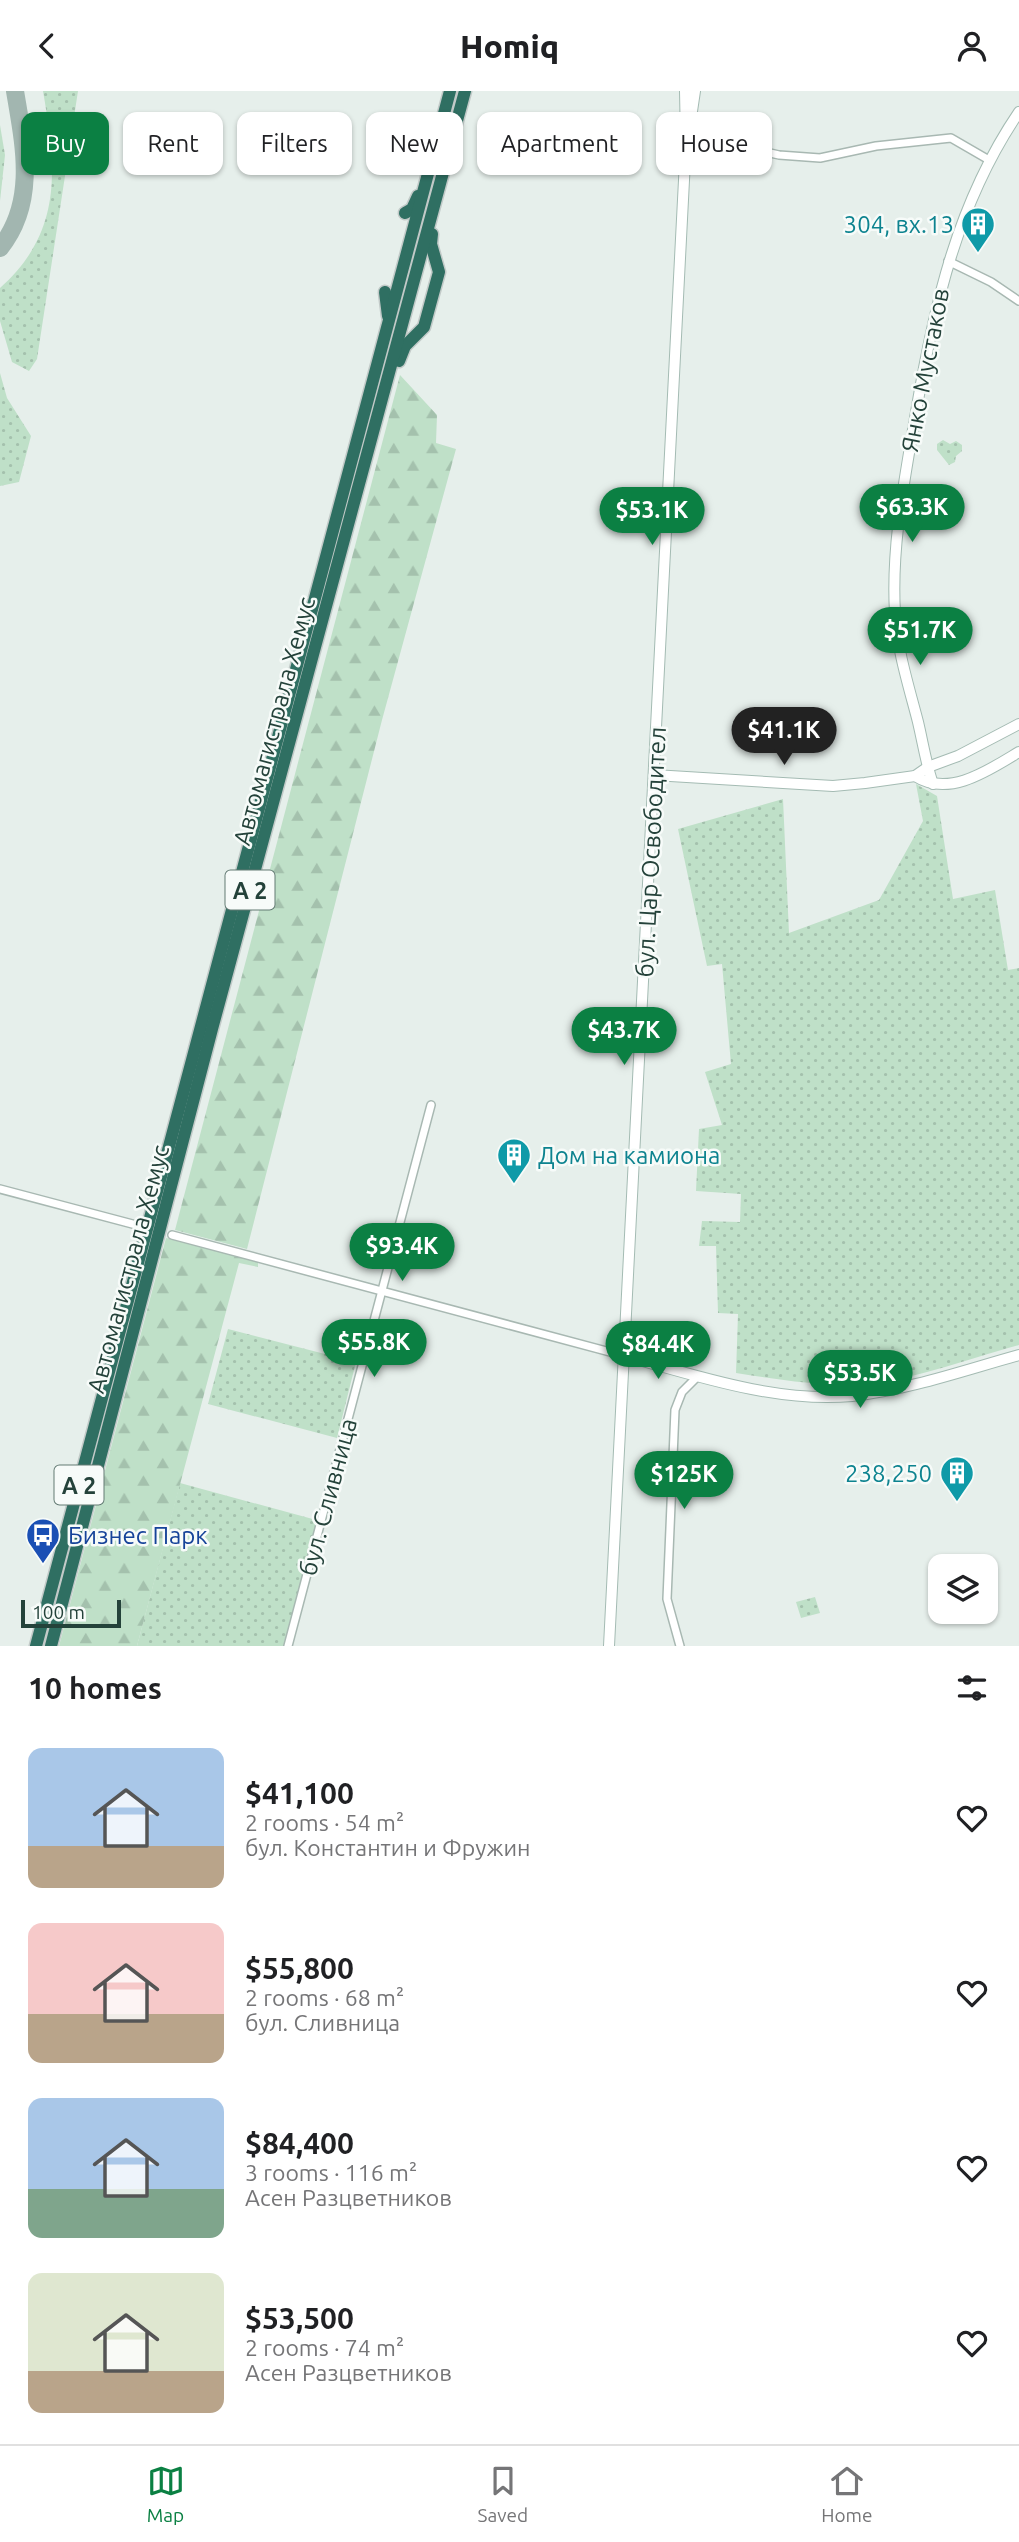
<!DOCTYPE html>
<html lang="en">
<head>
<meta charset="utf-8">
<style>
  :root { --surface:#fff; --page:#f6f6f6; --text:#202124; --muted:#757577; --line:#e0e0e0; --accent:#0b8043 }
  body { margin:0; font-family:Ubuntu,sans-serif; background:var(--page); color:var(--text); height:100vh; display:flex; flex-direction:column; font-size:26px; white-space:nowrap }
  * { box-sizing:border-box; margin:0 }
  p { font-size:23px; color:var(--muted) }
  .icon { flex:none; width:38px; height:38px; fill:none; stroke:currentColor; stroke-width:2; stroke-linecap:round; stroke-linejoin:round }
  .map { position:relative; height:1555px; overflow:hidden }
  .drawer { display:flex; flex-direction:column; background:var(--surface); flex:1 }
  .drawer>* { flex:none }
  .top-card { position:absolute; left:21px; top:21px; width:978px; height:63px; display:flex; gap:14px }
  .fabs { position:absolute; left:928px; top:1463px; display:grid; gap:14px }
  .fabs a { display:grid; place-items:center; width:70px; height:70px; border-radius:14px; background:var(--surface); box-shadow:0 2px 5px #0004; font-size:35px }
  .scale { position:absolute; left:21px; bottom:18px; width:100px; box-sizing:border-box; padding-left:7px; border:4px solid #24423a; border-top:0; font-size:19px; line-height:24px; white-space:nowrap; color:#24423a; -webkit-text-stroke:5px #f7fbf9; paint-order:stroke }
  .price { position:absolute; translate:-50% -60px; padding:0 16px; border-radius:24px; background:var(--accent); color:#fff; font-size:23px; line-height:46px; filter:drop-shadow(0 2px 4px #0008) }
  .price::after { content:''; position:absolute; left:50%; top:42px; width:21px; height:16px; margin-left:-10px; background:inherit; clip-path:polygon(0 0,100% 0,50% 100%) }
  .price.current { background:#222; color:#fff }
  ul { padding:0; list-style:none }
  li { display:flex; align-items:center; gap:21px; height:175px; padding:0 28px }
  li span { display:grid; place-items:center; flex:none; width:196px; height:140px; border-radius:14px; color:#555 }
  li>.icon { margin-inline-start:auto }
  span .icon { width:84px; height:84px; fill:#fffc; stroke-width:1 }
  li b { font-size:30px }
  h2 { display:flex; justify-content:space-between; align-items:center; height:84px; padding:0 28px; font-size:30px }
  .pill { padding:0 24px; border-radius:14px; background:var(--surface); box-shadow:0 2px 5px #0004; font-size:24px; line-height:63px }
  .pill.current { background:var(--accent); color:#fff }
  header { display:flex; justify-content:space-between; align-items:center; height:91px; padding:0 28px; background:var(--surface); font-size:32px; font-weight:800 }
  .tabs { display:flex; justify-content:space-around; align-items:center; height:98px; border-top:2px solid var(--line); background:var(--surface); font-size:19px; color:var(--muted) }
  .tabs a { display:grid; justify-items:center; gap:4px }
  .tabs .current { color:var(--accent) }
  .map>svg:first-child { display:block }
  .grass { fill:url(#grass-dots) }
  .forest { fill:url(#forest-firs) }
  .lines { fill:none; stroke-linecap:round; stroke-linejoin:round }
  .taxiway { stroke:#a2b6b0; stroke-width:18 }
  .street-casing { stroke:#a8b8b2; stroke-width:10 }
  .secondary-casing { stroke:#a4bbb3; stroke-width:12 }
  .highway-casing { stroke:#c2cac8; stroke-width:15 }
  .street { stroke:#fff; stroke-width:7 }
  .secondary { stroke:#fff; stroke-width:10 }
  .highway { stroke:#2f6f62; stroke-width:12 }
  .labels { text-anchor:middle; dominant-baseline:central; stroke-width:5; stroke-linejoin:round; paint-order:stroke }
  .shield { fill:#f7fbf9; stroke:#637a73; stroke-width:2 }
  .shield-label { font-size:23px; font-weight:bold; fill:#24423a }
  .culture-label { font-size:24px; fill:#0d838f; stroke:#f7fbf9; text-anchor:end }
  .street-label { font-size:24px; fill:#24423a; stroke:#f7fbf9 }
  .transit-label { font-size:24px; fill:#164399; stroke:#f7fbf9; text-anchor:start }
</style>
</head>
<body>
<header><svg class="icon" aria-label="back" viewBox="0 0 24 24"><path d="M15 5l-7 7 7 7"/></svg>Homiq<svg class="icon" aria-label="person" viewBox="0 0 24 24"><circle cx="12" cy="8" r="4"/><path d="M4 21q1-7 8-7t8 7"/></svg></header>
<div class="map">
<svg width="1019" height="1555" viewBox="0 0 1019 1555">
  <defs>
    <pattern id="grass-dots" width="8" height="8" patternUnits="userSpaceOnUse" patternTransform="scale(1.75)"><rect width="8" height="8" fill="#bfe0c8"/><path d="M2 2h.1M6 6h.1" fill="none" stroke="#a4c1ad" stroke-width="1.8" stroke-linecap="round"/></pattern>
    <pattern id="forest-firs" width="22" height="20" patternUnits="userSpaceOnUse" patternTransform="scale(1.75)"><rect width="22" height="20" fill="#bfe0c8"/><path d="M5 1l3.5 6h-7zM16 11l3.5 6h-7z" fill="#a4c1ad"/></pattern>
  </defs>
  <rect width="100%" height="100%" fill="#e6efeb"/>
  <g class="grass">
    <path d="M43 0H78L37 268 29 280 12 271 0 230V197C64 140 56 76 43 0Z"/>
    <polygon points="0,34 5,64 0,110"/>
    <polygon points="0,282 7,307 31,345 19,391 0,395"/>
    <polygon points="943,349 950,353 956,350 962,354 962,360 956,365 955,371 949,374 937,359 937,353"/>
    <path d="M916 693 937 705 953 808 995 799 1008 879 1019 877V1254C967 1268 903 1293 850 1294 811 1294 774 1288 736 1282L738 1223 718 1222 716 1155H699L702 1130 740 1131 741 1103 696 1100 699 1038 722 1034 705 981 731 973 722 873 707 875 678 738 783 708 789 842 879 809 923 730Z"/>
    <polygon points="228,1238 356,1271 337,1347 208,1313"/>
    <polygon points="180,1392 320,1430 289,1555 137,1555"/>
    <polygon points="815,1506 820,1522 801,1527 796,1511"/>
  </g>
  <g class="forest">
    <polygon points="400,284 437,324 436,352 456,358 382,629 247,1158 175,1139"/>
    <polygon points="166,1147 258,1169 258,1176 239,1172 137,1555 59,1555"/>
  </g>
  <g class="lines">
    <path class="taxiway" d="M0 157C37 111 24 54 15 0"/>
    <g class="street-casing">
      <g id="street">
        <polyline points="686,53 736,54 779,64 820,67 876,55 951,47 989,69"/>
        <polyline points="948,170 991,191 1019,210"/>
        <polyline points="0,1098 140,1135"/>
        <polyline points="172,1144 625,1265"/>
        <polyline points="288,1555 431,1014"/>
        <polyline points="680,1555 667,1508 675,1319 682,1301 698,1285"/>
      </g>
    </g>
    <g class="secondary-casing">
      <g id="secondary">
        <polyline points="688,47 695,0"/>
        <polyline points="654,684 833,695 865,692 915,685 928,676 958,665 1019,633"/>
        <path d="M915 685C949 707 989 679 1019 661"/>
        <path d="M933 693C926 673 923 652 918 631 909 596 897 559 895 522 891 454 905 387 916 321 934 215 957 112 1019 21"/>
        <path d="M625 1265C697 1285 777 1312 852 1305 908 1299 965 1279 1019 1264"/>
        <polyline points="609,1555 686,50 685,0"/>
      </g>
    </g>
    <g class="highway-casing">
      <g id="highway">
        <polyline points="405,122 412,118 418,105"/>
        <polyline points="385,201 388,225"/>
        <polyline points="399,270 405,255 424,236 439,181 431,153 432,143"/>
        <polyline points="36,1555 450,0"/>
        <polyline points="51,1555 212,938 465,0"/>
      </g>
    </g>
    <use href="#street" class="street"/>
    <use href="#secondary" class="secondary"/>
    <use href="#highway" class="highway"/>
  </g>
  <defs>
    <g id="building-pin" transform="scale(1.75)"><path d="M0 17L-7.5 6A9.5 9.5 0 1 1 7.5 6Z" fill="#0f9aa8" stroke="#f7fbf9"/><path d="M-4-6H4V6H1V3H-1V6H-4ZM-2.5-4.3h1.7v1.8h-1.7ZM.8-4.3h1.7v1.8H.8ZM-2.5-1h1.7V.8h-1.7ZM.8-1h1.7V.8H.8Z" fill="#fff"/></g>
    <g id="bus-pin" transform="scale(1.75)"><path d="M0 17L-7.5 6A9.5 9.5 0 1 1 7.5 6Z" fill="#1a4fb4" stroke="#f7fbf9"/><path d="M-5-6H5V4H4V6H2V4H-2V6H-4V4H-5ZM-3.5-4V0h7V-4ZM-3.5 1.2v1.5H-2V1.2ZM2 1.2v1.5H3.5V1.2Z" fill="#fff"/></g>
  </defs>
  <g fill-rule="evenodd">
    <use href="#building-pin" x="978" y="133"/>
    <use href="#building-pin" x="514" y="1064"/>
    <use href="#building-pin" x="957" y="1382"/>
    <use href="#bus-pin" x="43" y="1444"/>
  </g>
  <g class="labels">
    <g class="shield">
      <rect x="225.5" y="779.5" width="49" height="39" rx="5"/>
      <rect x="54.5" y="1374.5" width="49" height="39" rx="5"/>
    </g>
    <g class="shield-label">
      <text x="250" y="799">A 2</text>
      <text x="79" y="1394">A 2</text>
    </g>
    <g class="culture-label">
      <text x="954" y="133">304, вх.13</text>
      <text x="538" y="1064" text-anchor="start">Дом на камиона</text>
      <text x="932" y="1382">238,250</text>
    </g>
    <g class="street-label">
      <text transform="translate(925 279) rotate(-79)">Янко Мустаков</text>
      <text transform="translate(274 630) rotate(-75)">Автомагистрала Хемус</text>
      <text transform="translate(651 761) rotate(-87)">бул. Цар Освободител</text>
      <text transform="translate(128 1178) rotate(-75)">Автомагистрала Хемус</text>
      <text transform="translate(328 1406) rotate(-75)">бул. Сливница</text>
    </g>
    <g class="transit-label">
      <text x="68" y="1444">Бизнес Парк</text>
    </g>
  </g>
</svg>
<div class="fabs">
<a><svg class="icon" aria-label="layers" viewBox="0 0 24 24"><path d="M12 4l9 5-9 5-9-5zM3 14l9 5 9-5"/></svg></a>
</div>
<div class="scale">100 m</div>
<b class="price" style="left:912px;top:453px">$63.3K</b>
<b class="price" style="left:652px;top:456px">$53.1K</b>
<b class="price" style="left:920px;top:576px">$51.7K</b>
<b class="price current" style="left:784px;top:676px">$41.1K</b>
<b class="price" style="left:624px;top:976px">$43.7K</b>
<b class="price" style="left:402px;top:1192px">$93.4K</b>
<b class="price" style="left:374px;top:1288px">$55.8K</b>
<b class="price" style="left:658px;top:1290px">$84.4K</b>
<b class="price" style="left:860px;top:1319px">$53.5K</b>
<b class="price" style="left:684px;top:1420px">$125K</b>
<div class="top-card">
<a class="pill current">Buy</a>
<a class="pill">Rent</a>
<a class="pill">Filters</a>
<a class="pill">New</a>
<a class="pill">Apartment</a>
<a class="pill">House</a>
</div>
</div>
<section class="drawer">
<h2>10 homes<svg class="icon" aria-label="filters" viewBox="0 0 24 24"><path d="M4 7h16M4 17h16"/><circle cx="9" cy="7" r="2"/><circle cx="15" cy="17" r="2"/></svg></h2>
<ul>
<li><span style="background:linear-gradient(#a9c7e8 70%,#b9a48a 0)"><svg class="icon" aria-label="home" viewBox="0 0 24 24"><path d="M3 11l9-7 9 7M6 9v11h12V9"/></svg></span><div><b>$41,100</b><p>2 rooms · 54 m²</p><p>бул. Константин и Фружин</p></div><svg class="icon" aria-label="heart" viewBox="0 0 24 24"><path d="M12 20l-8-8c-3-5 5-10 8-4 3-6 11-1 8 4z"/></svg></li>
<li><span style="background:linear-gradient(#f6c9c9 65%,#b9a48a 0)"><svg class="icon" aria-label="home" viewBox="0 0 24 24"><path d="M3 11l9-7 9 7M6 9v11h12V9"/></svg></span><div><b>$55,800</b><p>2 rooms · 68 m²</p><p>бул. Сливница</p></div><svg class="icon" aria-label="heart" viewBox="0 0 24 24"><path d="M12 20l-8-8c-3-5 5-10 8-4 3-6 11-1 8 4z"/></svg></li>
<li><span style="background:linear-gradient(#a9c7e8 65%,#7fa58c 0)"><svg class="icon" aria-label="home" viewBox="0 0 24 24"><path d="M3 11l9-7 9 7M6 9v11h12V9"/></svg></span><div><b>$84,400</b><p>3 rooms · 116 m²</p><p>Асен Разцветников</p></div><svg class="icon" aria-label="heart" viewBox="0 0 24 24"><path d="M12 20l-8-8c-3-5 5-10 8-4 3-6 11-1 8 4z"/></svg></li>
<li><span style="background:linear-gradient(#dfe7d0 70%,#b9a48a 0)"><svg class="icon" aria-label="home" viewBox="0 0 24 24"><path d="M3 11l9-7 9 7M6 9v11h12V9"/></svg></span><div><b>$53,500</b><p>2 rooms · 74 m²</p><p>Асен Разцветников</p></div><svg class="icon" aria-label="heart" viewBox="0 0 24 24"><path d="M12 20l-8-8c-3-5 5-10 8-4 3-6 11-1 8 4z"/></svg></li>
</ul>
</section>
<nav class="tabs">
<a class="current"><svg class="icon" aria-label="map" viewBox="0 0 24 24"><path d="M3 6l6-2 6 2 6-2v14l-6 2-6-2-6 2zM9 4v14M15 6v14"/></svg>Map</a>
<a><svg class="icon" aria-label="saved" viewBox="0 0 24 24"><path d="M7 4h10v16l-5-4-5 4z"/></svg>Saved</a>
<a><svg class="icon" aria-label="home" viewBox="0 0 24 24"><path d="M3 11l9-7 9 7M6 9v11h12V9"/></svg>Home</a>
</nav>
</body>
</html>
